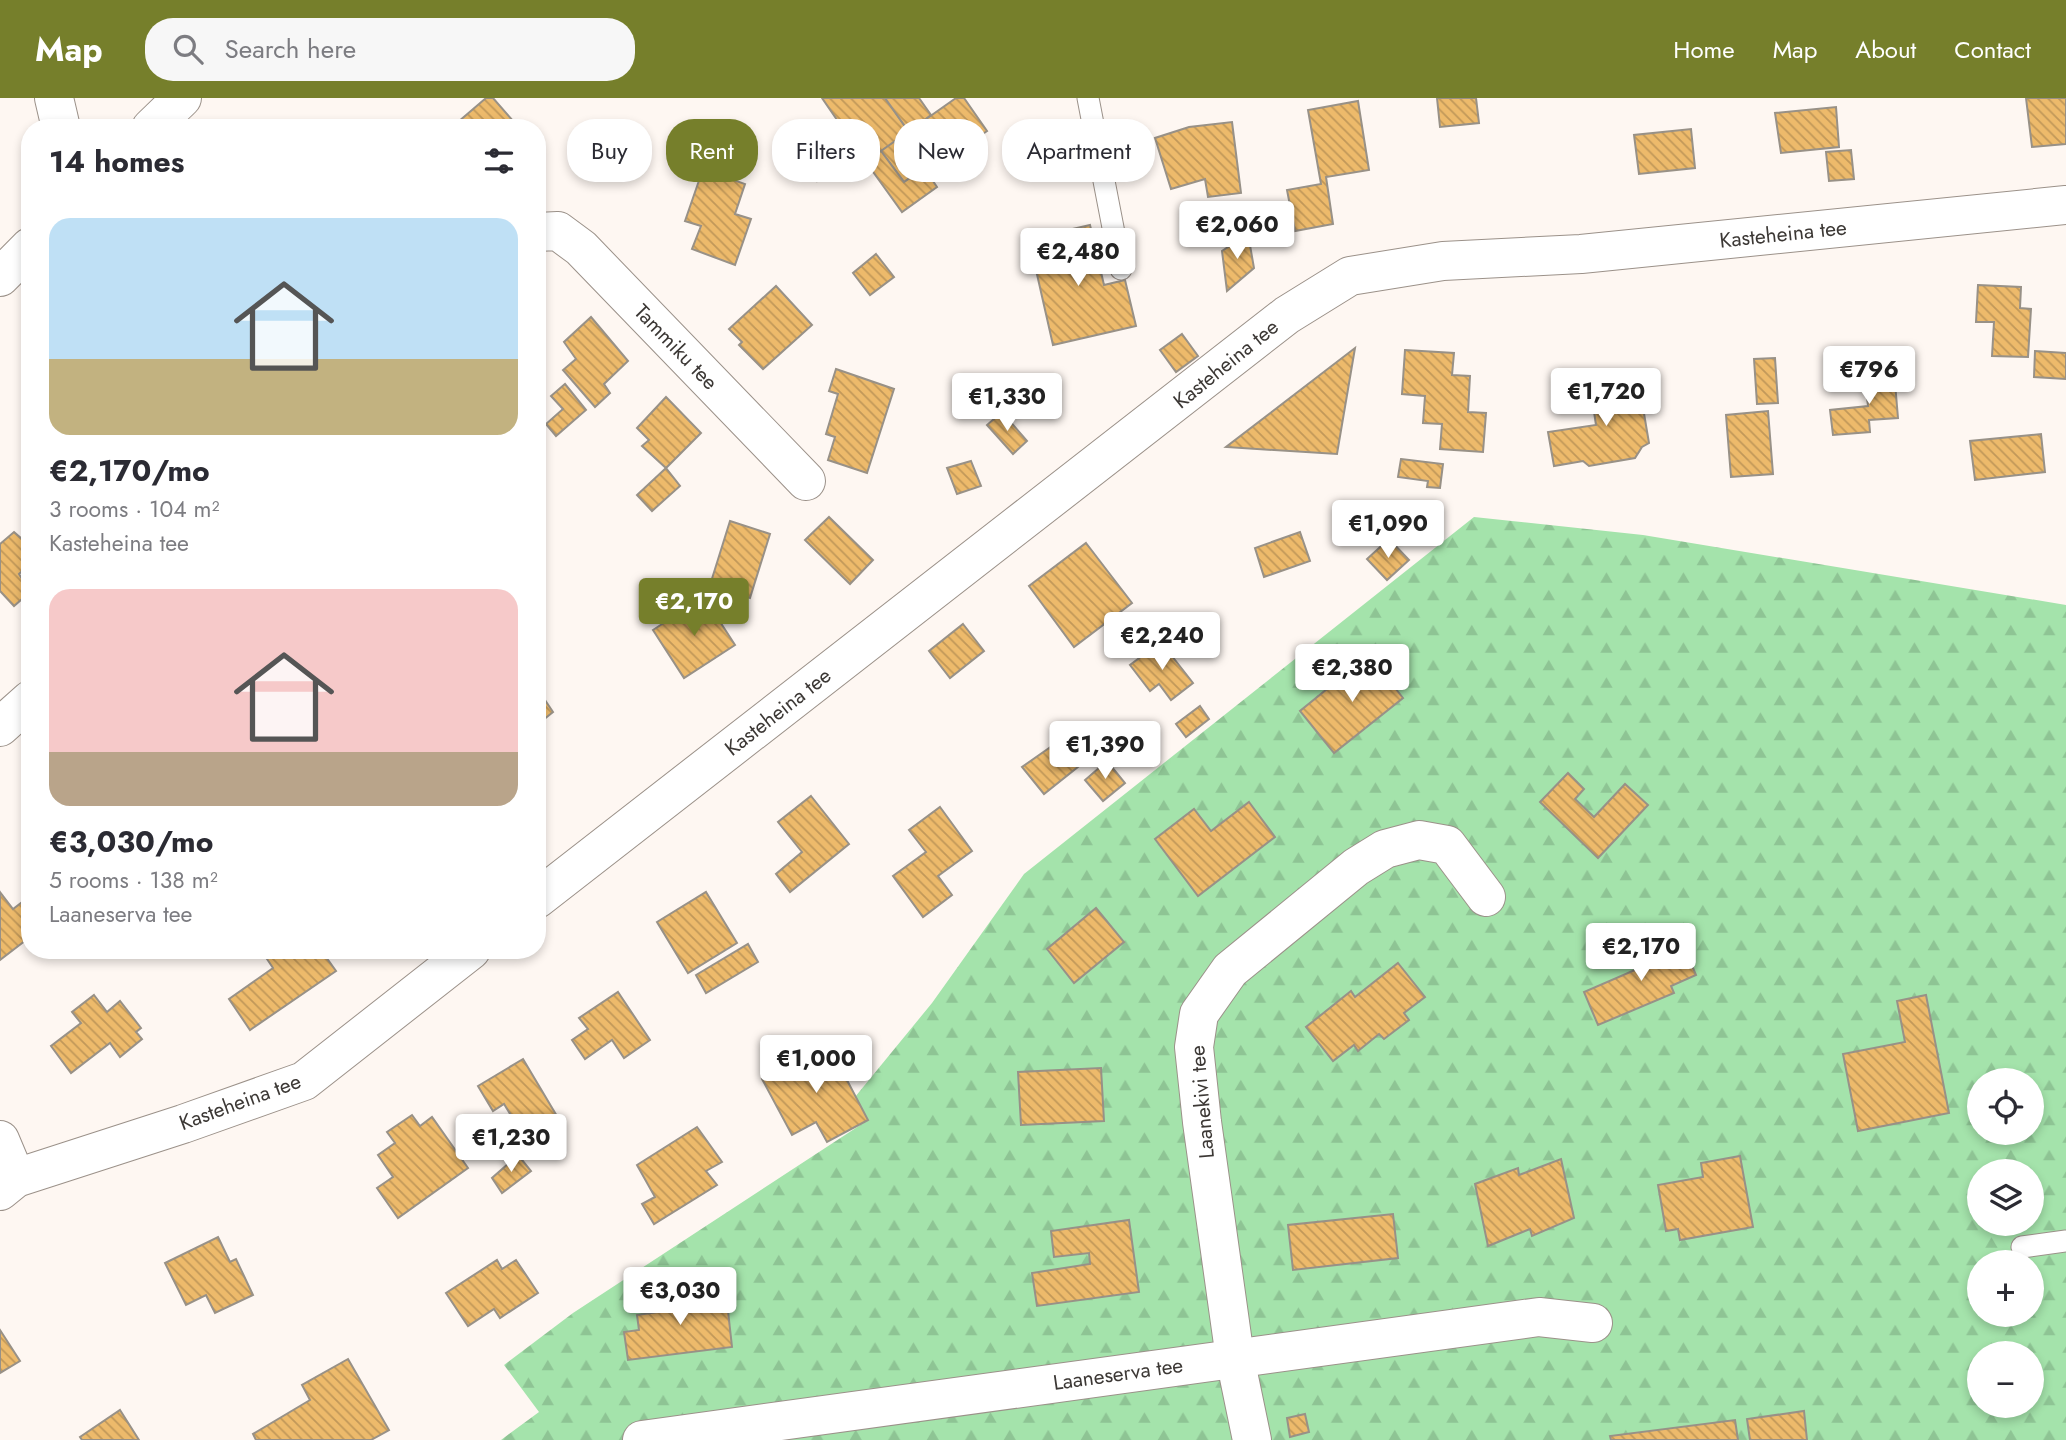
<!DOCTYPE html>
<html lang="en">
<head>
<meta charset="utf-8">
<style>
  :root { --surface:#fff; --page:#f7f7f7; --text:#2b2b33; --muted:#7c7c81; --accent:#767f2b }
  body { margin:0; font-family:Jost,sans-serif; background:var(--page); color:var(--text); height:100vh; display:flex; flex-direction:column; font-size:26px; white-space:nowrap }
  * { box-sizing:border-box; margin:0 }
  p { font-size:23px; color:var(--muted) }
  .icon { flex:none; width:38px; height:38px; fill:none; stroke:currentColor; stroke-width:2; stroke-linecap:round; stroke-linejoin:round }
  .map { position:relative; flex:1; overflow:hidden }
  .sheet { position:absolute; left:21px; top:21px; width:525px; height:840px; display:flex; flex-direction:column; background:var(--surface); border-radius:28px; box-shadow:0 4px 10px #0003 }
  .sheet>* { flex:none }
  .hud { position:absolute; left:567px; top:21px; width:665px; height:63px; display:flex; gap:14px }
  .tools { position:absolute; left:1967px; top:970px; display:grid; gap:14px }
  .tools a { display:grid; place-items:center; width:77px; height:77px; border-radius:50%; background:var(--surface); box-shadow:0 4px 10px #0003; font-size:35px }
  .price { position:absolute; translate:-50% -60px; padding:0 16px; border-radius:7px; background:#fff; color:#222; font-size:23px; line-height:46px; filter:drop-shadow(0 2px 4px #0008) }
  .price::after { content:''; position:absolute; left:50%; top:42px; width:21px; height:16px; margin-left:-10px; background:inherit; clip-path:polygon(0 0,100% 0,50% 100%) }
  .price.selected { background:var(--accent); color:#fff }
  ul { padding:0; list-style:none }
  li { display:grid; align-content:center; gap:14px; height:371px; padding:0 28px }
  li span { display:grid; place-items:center; height:217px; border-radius:21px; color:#555 }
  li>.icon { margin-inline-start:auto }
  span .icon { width:126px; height:126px; fill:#fffc; stroke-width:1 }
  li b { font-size:30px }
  h2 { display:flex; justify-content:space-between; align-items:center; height:84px; padding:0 28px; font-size:30px }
  .tag { padding:0 24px; border-radius:28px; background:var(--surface); box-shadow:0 4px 10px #0003; font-size:24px; line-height:63px }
  .tag.selected { background:var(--accent); color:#fff }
  header { display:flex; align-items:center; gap:42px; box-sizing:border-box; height:98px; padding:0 35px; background:var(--accent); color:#fff }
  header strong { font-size:33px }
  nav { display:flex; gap:38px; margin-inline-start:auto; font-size:24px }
  .search { width:490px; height:63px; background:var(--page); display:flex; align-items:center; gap:18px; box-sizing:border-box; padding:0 24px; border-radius:28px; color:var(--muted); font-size:26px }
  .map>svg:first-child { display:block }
  .forest { fill:url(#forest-firs); fill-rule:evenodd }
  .building { fill:url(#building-back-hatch); stroke:#989187; stroke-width:2 }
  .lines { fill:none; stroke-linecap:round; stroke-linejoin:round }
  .service-casing { stroke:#9b9189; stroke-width:23 }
  .minor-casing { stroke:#9b9189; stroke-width:40 }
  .tertiary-casing { stroke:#9b9189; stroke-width:40 }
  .service { stroke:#fff; stroke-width:21 }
  .minor { stroke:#fff; stroke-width:38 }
  .tertiary { stroke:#fff; stroke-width:38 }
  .labels { text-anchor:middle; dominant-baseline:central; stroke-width:7; stroke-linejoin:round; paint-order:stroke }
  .street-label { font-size:21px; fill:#3c3835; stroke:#fff }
</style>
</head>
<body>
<header>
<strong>Map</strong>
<div class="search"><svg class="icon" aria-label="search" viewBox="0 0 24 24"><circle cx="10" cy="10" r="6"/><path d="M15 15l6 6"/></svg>Search here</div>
<nav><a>Home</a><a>Map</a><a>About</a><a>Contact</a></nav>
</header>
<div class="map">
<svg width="2066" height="1342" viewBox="0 0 2066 1342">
  <defs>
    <pattern id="forest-firs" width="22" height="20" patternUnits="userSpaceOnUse" patternTransform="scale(1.75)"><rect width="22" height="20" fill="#a4e3ab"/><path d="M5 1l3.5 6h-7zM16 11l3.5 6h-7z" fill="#8ec494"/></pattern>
    <pattern id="building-back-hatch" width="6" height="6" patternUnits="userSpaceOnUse" patternTransform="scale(1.75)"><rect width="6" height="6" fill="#edba6b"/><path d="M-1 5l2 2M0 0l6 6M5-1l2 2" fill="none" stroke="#c19859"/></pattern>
  </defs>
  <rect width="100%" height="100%" fill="#fef7f2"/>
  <path class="forest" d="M1474 419 1643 437 2066 507V1342H501L539 1314 504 1267 573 1215 868 1022 855 999 932 905 1024 776ZM1979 982H2032V1034H1979ZM1979 1073H2032V1125H1979ZM1979 1164H2032V1216H1979ZM1979 1255H2032V1307H1979Z"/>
  <g class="building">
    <polygon points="486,0 493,0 513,23 505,30 451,30"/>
    <polygon points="822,0 885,0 909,34 866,64"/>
    <polygon points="885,0 919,0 931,17 909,34"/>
    <polygon points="956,0 964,0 987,33 964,49 961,44 904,84 881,53"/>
    <polygon points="1437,0 1476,0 1479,25 1440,29"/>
    <polygon points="2026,0 2066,0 2066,46 2032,49"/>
    <polygon points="1358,3 1369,72 1326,79 1333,126 1295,133 1287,92 1321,86 1308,12"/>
    <polygon points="1836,9 1839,49 1781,55 1775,15"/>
    <polygon points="1232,24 1241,95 1208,99 1205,81 1171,91 1155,40 1189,29"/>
    <polygon points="1691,31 1695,70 1639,76 1634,37"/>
    <polygon points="815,41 836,68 817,83 796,56"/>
    <polygon points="1851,52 1854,81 1829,83 1826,54"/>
    <polygon points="881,53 904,84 924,70 937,89 902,114 866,64"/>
    <polygon points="703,71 745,86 735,116 751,121 735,167 692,151 701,128 685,123"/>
    <polygon points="1090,127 1104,187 1125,182 1136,228 1053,247 1029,141"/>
    <polygon points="1248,136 1254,170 1227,193 1222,153"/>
    <polygon points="876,156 894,179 870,197 853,175"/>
    <polygon points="1978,187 2021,189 2020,210 2031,211 2028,259 1992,258 1994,224 1976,224"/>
    <polygon points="776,188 812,227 763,271 739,247 742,244 729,231"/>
    <polygon points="591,219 628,263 604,286 610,295 595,309 563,272 576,261 564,244"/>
    <polygon points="1182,236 1198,258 1176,274 1160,252"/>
    <polygon points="1355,250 1337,356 1226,349"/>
    <polygon points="1405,252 1454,255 1452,277 1470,278 1468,314 1486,315 1483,354 1440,351 1442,326 1423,325 1425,298 1402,296"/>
    <polygon points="2035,253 2066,255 2066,281 2034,279"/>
    <polygon points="1775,260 1778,305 1757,306 1754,261"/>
    <polygon points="836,271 894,291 867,375 828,362 835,339 826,336 838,296 829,293"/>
    <polygon points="1894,273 1898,320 1869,322 1870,334 1833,337 1830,312 1868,308 1864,276"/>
    <polygon points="1638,280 1649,345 1642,349 1635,360 1589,368 1583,363 1554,368 1548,334 1596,327 1590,287"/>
    <polygon points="565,286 586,312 556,338 546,326 563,311 551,298"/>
    <polygon points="666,299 701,335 666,370 642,348 649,342 637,330"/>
    <polygon points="1768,313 1773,376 1731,379 1726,317"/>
    <polygon points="1002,314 1027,343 1013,356 987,327"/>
    <polygon points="2041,336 2045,374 1975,382 1970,343"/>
    <polygon points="1401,361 1443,366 1440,390 1427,389 1428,383 1398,379"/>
    <polygon points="971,363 981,388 957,396 947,370"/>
    <polygon points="666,370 680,388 652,413 637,397"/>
    <polygon points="829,419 873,462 850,486 805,442"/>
    <polygon points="730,423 770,436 750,500 710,487"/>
    <polygon points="14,434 30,448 30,466 19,476 30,494 14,508 0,493 0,446"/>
    <polygon points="1300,434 1310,463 1264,479 1255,450"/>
    <polygon points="1389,441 1409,462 1387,482 1367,461"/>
    <polygon points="1086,445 1132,505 1074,549 1029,488"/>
    <polygon points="704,499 735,547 684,580 653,532"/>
    <polygon points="963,526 984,553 950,580 929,553"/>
    <polygon points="1161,544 1193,585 1171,602 1159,586 1150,593 1130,567"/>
    <polygon points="1369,557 1403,600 1334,655 1300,613"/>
    <polygon points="537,590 553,614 537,627"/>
    <polygon points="1200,608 1209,621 1186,639 1176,626"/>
    <polygon points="1079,629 1098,653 1044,696 1022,669"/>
    <polygon points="1107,663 1125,685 1103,703 1085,682"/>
    <polygon points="1568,675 1584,691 1575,701 1594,719 1625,686 1648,707 1598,760 1540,704"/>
    <polygon points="811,698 849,746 790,794 776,776 802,754 778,724"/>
    <polygon points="1249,704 1275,739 1198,798 1155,741 1194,711 1211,733"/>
    <polygon points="940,709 972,753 938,778 952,797 923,819 893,778 926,754 909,732"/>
    <polygon points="0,794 13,811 30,798 30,839 0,862"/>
    <polygon points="706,794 737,845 688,875 657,824"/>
    <polygon points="1096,810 1124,844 1074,885 1047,851"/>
    <polygon points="1681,842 1696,877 1671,888 1674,895 1598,927 1584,894 1635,872 1631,863"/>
    <polygon points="748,846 758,864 706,895 696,877"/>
    <polygon points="261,852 321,852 336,873 250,932 229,901 273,870"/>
    <polygon points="1398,865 1425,899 1404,915 1409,922 1384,941 1379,936 1358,953 1354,947 1333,963 1306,929 1351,893 1355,899"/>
    <polygon points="618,894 650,942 624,960 612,942 585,961 572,942 588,931 579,920"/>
    <polygon points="94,897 107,914 120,903 141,930 136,934 142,941 120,959 110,945 71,975 51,948 81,925 72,914"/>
    <polygon points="1926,897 1949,1015 1858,1033 1843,956 1905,944 1897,903"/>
    <polygon points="828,946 868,1022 827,1044 816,1024 792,1037 762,981"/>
    <polygon points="523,961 564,1030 531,1050 504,1006 493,1013 478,988"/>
    <polygon points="1101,970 1104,1023 1021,1027 1018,974"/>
    <polygon points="412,1017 420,1028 432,1019 468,1070 398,1120 377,1090 393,1079 378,1057 395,1045 387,1034"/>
    <polygon points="697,1029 722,1064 706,1073 717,1087 654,1126 642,1106 655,1099 637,1067"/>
    <polygon points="518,1057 531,1073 502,1095 492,1080"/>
    <polygon points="1740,1058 1753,1129 1680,1142 1678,1131 1666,1133 1658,1087 1703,1079 1701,1065"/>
    <polygon points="1561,1061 1574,1120 1532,1138 1530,1131 1488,1148 1475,1086 1518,1070 1519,1077"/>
    <polygon points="1393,1116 1398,1160 1293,1172 1288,1127"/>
    <polygon points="1129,1122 1139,1194 1037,1208 1032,1175 1090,1166 1089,1155 1054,1159 1051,1133"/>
    <polygon points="218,1139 230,1164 236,1161 253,1197 215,1215 206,1197 186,1207 165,1165"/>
    <polygon points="497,1162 502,1171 516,1162 538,1195 500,1220 494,1211 468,1228 446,1195"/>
    <polygon points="704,1190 707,1207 727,1204 732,1249 628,1262 624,1234 639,1232 637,1217 659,1214 657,1195"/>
    <polygon points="0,1232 20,1263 0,1275"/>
    <polygon points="348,1261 389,1332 371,1342 256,1342 253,1336 310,1302 302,1287"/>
    <polygon points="120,1312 139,1342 82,1342 80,1339"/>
    <polygon points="1804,1313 1807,1342 1750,1342 1747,1321"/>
    <polygon points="1305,1316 1309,1334 1290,1339 1287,1320"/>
    <polygon points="1735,1322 1738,1342 1611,1342 1610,1338"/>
  </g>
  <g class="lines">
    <g class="service-casing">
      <g id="service">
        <polyline points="1088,0 1121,171"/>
        <polyline points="2022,1149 2066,1143"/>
      </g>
    </g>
    <g class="minor-casing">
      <g id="minor">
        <polyline points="54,0 61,30"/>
        <polyline points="537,134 558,133 581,150 806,383"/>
        <polyline points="0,629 30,602"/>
        <polyline points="537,801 1287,217 1350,178 1443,163 1581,156 2066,107"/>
        <polyline points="0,1042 16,1080"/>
        <polyline points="0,1093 16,1080 183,1026 304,983 471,852"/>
        <polyline points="642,1342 1539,1219 1593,1225"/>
        <polyline points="1252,1342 1235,1260 1202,1024 1194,949 1199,916 1230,872 1356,769 1385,751 1419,742 1447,747 1486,799"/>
      </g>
    </g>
    <g class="tertiary-casing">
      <g id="tertiary">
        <polyline points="151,30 182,0"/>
        <polyline points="0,179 30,149"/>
      </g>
    </g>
    <use href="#service" class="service"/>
    <use href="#minor" class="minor"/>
    <use href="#tertiary" class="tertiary"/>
  </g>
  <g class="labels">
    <g class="street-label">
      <text transform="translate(1783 136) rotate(-6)">Kasteheina tee</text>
      <text transform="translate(676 249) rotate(46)">Tammiku tee</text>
      <text transform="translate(1226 266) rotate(-39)">Kasteheina tee</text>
      <text transform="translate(778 614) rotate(-38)">Kasteheina tee</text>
      <text transform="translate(240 1004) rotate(-20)">Kasteheina tee</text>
      <text transform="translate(1202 1004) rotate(-95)">Laanekivi tee</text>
      <text transform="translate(1118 1276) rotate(-8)">Laaneserva tee</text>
    </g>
  </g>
</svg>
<div class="tools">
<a><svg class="icon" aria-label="locate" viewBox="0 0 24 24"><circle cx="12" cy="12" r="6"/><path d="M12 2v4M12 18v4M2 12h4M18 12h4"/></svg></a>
<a><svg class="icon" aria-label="layers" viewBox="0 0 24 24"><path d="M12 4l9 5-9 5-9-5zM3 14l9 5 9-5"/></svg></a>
<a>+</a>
<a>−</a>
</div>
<b class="price" style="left:1237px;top:163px">€2,060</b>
<b class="price" style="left:1078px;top:190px">€2,480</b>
<b class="price" style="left:1869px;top:308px">€796</b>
<b class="price" style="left:1606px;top:330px">€1,720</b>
<b class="price" style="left:1007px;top:335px">€1,330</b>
<b class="price" style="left:1388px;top:462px">€1,090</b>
<b class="price selected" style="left:694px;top:540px">€2,170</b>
<b class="price" style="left:1162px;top:574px">€2,240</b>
<b class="price" style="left:1352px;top:606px">€2,380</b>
<b class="price" style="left:1105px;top:683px">€1,390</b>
<b class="price" style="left:1641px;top:885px">€2,170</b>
<b class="price" style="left:816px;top:997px">€1,000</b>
<b class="price" style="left:511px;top:1076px">€1,230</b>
<b class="price" style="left:680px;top:1229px">€3,030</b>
<div class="hud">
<a class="tag">Buy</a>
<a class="tag selected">Rent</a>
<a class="tag">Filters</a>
<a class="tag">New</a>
<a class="tag">Apartment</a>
</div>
<section class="sheet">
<h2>14 homes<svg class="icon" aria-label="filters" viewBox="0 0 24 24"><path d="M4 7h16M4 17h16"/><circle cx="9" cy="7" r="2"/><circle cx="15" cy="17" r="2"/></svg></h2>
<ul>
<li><span style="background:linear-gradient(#bfe0f5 65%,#c2b280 0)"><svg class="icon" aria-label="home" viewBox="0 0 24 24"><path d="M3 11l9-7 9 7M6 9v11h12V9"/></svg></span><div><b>€2,170/mo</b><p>3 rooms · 104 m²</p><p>Kasteheina tee</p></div></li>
<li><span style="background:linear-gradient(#f6c9c9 75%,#b9a48a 0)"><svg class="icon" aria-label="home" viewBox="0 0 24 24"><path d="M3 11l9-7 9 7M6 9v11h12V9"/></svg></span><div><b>€3,030/mo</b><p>5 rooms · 138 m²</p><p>Laaneserva tee</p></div></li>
</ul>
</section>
</div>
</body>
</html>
